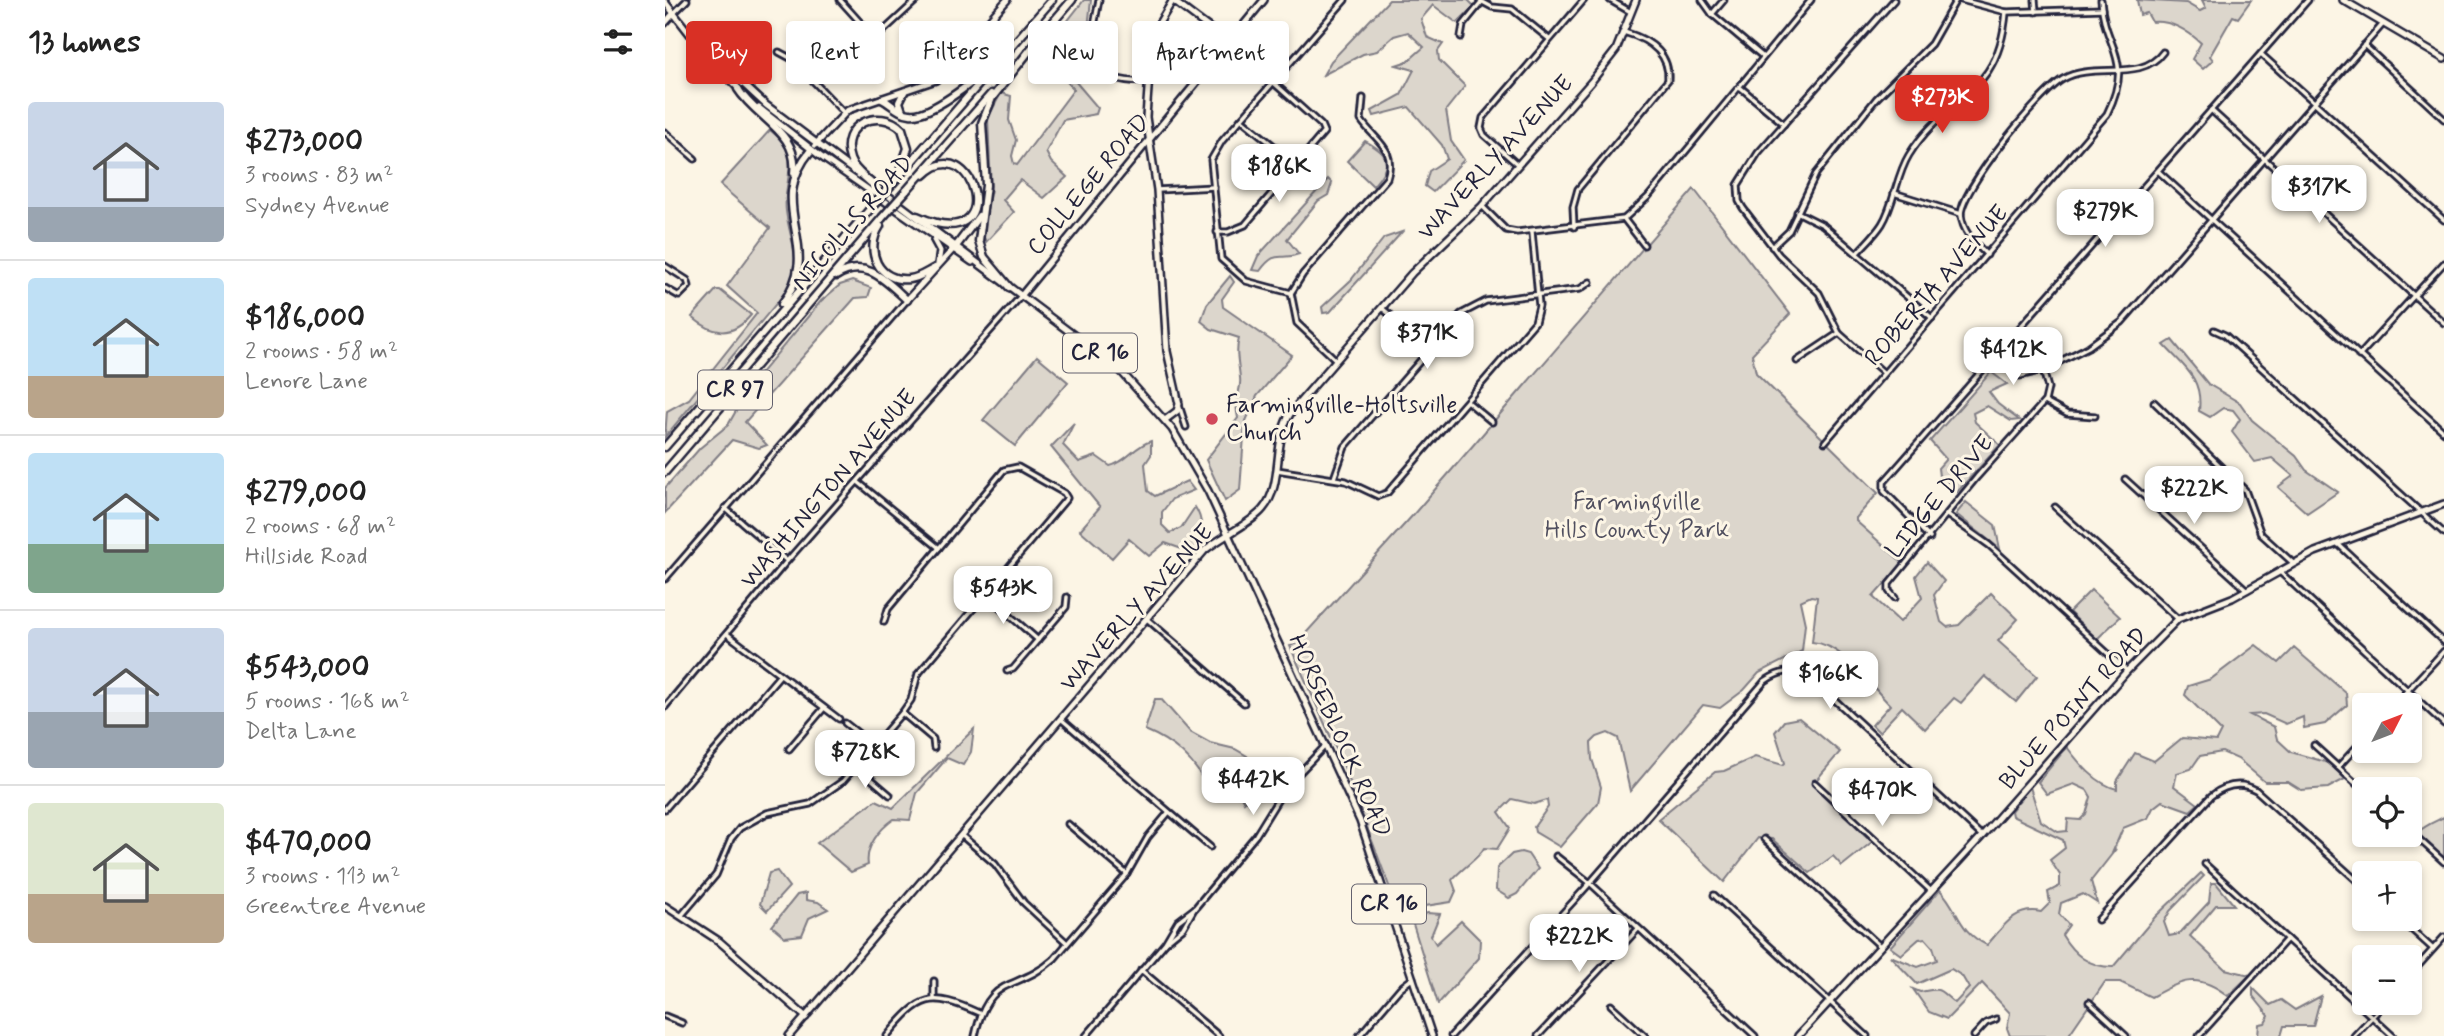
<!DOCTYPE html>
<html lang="en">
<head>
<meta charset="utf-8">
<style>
  :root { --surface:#fff; --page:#f2f2f2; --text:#222; --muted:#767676; --line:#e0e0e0; --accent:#d93025 }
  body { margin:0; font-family:Mynerve,sans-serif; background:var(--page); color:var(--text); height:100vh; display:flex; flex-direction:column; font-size:26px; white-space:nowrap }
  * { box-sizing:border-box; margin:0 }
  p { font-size:23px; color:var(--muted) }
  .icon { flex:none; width:38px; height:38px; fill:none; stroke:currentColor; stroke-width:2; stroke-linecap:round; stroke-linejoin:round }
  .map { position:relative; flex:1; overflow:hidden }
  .panel { display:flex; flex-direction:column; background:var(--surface); width:665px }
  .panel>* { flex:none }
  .hud { position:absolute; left:21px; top:21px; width:665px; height:63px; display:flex; gap:14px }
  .needle { width:46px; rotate:48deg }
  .buttons { position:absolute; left:1687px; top:693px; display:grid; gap:14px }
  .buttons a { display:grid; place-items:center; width:70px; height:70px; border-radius:7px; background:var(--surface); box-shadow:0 4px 10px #0003; font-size:35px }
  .price { position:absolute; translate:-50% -60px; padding:0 16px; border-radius:14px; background:#fff; color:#222; font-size:23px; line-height:46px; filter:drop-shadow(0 2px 4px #0008) }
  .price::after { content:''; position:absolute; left:50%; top:42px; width:21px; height:16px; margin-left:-10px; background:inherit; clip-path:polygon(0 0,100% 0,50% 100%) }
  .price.current { background:var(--accent); color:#fff }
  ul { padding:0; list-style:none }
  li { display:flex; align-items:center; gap:21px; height:175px; padding:0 28px }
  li+li { border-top:2px solid var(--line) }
  li span { display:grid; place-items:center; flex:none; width:196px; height:140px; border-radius:7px; color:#555 }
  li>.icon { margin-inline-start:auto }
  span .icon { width:84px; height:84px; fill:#fffc; stroke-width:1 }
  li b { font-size:30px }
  h2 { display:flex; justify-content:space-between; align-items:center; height:84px; padding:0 28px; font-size:30px }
  .pill { padding:0 24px; border-radius:7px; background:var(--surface); box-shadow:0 4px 10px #0003; font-size:24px; line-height:63px }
  .pill.current { background:var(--accent); color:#fff }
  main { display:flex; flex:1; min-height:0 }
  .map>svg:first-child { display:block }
  .green { fill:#dcd6cc; stroke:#7f7c84; stroke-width:2 }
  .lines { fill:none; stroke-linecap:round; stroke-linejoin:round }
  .street-casing { stroke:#22223b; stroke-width:9 }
  .secondary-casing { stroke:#22223b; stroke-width:10 }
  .primary-casing { stroke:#22223b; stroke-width:10 }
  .highway-casing { stroke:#22223b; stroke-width:11 }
  .street { stroke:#fcf5e5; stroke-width:3.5 }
  .secondary { stroke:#fcf5e5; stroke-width:5 }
  .primary { stroke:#fcf5e5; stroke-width:5 }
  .highway { stroke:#fcf5e5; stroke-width:6 }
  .highway-bridge-casing { stroke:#22223b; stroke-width:11; stroke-linecap:butt }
  .highway-bridge { stroke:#fcf5e5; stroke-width:6 }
  .poi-dot { fill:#d1495b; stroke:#fcf5e5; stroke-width:2.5 }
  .labels { text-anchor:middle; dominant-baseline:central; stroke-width:6; stroke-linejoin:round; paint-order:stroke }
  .shield { fill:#fcf5e5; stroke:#63616e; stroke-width:2 }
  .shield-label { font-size:23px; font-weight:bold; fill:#22223b }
  .street-label { font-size:24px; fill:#22223b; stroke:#fcf5e5 }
  .poi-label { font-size:24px; fill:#22223b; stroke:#fcf5e5; text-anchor:start }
  .park-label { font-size:24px; fill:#504f5f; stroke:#fcf5e5 }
</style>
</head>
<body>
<main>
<section class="panel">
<h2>13 homes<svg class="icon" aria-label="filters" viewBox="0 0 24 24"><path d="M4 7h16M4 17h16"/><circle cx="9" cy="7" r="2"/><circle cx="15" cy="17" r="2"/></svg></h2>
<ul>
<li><span style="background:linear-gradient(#c9d6e8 75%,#9aa5b1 0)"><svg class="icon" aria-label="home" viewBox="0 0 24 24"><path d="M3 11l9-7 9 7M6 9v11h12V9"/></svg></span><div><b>$273,000</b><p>3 rooms · 83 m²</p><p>Sydney Avenue</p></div></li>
<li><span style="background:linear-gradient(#bfe0f5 70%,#b9a48a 0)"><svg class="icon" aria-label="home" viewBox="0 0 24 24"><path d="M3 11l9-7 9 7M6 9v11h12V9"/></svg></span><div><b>$186,000</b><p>2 rooms · 58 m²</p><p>Lenore Lane</p></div></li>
<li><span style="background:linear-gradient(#bfe0f5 65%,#7fa58c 0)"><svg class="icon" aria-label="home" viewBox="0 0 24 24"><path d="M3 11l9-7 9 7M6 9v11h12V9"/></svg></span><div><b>$279,000</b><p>2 rooms · 68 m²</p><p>Hillside Road</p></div></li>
<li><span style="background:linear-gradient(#c9d6e8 60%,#9aa5b1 0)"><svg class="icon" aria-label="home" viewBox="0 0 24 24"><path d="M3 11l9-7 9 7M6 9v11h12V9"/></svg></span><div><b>$543,000</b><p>5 rooms · 168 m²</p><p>Delta Lane</p></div></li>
<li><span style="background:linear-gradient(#dfe7d0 65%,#b9a48a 0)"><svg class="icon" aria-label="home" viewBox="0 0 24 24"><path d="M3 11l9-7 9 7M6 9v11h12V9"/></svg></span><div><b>$470,000</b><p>3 rooms · 113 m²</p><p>Greentree Avenue</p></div></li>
</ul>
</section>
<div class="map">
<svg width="1779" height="1036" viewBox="0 0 1779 1036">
  <rect width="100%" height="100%" fill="#fcf5e5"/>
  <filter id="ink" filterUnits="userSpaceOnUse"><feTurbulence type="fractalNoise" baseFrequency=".0143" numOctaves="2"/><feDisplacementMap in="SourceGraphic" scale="14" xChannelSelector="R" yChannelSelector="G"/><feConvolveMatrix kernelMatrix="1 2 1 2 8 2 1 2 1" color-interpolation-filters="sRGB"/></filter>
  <g filter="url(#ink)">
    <g class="green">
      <polygon points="419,0 426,0 422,38 404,45 410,81 433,108 431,114 398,120 381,152 386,162 402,177 379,198 355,180 338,200 349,212 321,242 317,233 326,189 323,118 336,93 346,96 344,120 351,140 347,156 349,164 352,165 409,89 376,55"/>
      <polygon points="724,0 803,0 809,6 792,23 768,5 756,19 762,37 778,44 773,51 774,60 800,86 781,110 786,141 799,160 768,192 760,186 764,171 782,159 777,145 744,107 709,116 707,111 736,95 749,70 731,65 743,61 759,47 743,32 729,36 712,51 698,54 658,75 666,61"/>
      <path d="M1472 0 1521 3 1535 11 1541 8 1537 0H1586L1573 18 1568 16 1545 56 1548 60 1538 69 1527 59 1536 43C1523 31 1505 20 1487 22L1482 13 1475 15Z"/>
      <path d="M105 130C140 157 117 178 121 211 125 243 137 255 125 287L0 437 2 411 24 399 92 313 62 286 105 228 55 185Z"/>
      <path d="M700 141C726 155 728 163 708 186L682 161Z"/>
      <path d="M663 179 667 183 663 195 653 201 622 239 634 254C614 262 612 248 595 271L587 270 593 256Z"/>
      <path d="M1029 189 1125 314 1087 354 1091 373 1213 493 1191 518V521L1238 563 1208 597 1235 622 1257 598 1251 576 1262 562 1279 581 1269 595 1276 622 1282 627 1294 625 1326 593 1353 619 1333 641 1372 676 1351 702 1320 676 1296 703 1289 698 1260 729 1237 707 1214 732 1207 725 1225 705C1204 684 1178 644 1147 642L1152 597 1146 596 1135 601 1140 624 1137 651 1094 673 1079 690 1055 708 1038 705 965 791 953 738 943 733 932 737 926 743 927 759 936 787 933 803 895 847 870 832 869 827 883 807 882 800 869 804 847 799 834 812 845 828 832 849 819 848C815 857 795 870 787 880L791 891 786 902 741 909 735 915 680 769 625 646 632 643 748 515Z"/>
      <polygon points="737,232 665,312 658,313 657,307 686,280 719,238"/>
      <path d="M565 276 569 282 557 299 558 307 627 355 592 396 580 423 575 490 560 501 541 460 573 418C568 398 577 391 575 378 574 364 570 353 574 338L546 329 536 321 542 304Z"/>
      <polygon points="187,281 206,288 203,297 190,298 80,422 102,445 94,448 67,440 0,513 0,488 35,448 63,425 85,386 156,301 175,285"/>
      <path d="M51 290H55L86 315C67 338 48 335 27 317Z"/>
      <path d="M1507 340 1543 384 1575 403 1587 420 1631 456 1641 470 1673 492 1642 513 1613 487 1628 476 1607 458 1590 462 1567 432 1575 419 1568 410 1558 408 1545 417 1534 411C1538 378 1519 367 1499 345Z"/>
      <polygon points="372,356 403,382 350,446 318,420"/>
      <polygon points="1326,372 1342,384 1324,392 1333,404 1354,420 1346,421 1322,406 1308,413 1310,422 1335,445 1292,492 1274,476 1273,468 1281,459 1265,441"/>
      <path d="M409 423 398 445 414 462 431 456 445 466C462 462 469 446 486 441V455L480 464 483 491 490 496 522 481 529 490 507 499 497 512V525L505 533 516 528 530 507C540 522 537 538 528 553L500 543 484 556 464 539 447 558 415 530 435 507 386 447Z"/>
      <polygon points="1301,502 1330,525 1335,549 1291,514"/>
      <polygon points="1426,590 1455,617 1432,639 1404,612"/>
      <path d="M1591 645 1614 663 1629 648 1681 693 1682 705 1660 724 1639 728 1638 717 1621 724 1599 714 1585 715 1609 727 1612 739 1626 752 1664 763 1680 779 1663 788 1636 790 1623 782H1600L1573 759 1557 752 1535 756 1526 769 1512 773 1509 786 1533 804 1525 811 1497 801 1488 808 1483 818 1458 828 1448 851 1451 849 1426 881 1432 903 1418 894 1396 903 1394 914 1404 925 1397 935C1409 955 1424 967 1448 967L1490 917 1536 873 1539 876 1505 911 1499 922 1504 936 1514 934 1544 902 1546 883H1551L1569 905H1551L1525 936 1560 969 1585 975 1563 996C1533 972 1517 980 1486 997L1455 982H1440L1403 1036H1345L1342 1028 1345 1013 1317 983 1282 1019 1264 1012 1248 989 1255 992C1278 988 1271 988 1290 1003L1304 988 1297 976 1286 969 1252 984 1225 956 1253 967 1272 960 1268 947 1260 938 1254 939 1236 955 1225 947 1275 890C1294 909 1292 931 1322 945 1338 927 1350 906 1376 912L1385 903 1383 892 1395 886V875L1385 860 1400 848 1398 840 1347 816 1346 811 1365 787 1376 821 1393 832 1402 831 1403 819 1415 820 1421 814 1426 797 1422 790 1409 784 1382 794 1373 782 1402 747C1414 763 1431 784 1452 789V781L1470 753 1489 761 1517 738 1551 741 1556 731 1520 695 1523 686 1546 679Z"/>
      <path d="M490 699H496L525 732 545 743 570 749 582 756 597 783 579 802 574 792 552 793 542 789C532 761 507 741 480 730Z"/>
      <polygon points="1134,718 1175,752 1148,784 1207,842 1177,866 1168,856 1145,873 1107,839 1093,838 1059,882 993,819 1050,772 1059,771 1090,757 1118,765 1120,763 1110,732 1119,721"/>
      <path d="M309 729 306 752 298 765 282 758 252 793 245 820 229 819C215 829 200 846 203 865L186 872 152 843 211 800 228 808Z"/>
      <path d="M1779 817V858L1752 833C1760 825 1769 822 1779 817Z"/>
      <polygon points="856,852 863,854 873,869 852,894 844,898 831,890 832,868 847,854"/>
      <polygon points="112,871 124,887 102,911 95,904 104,873"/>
      <polygon points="141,893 141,900 153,902 163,909 144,918 137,935 120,937 107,926 132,895"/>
      <polygon points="762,913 775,914 766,936 771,944 796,921 815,940 814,958 773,1004 747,921"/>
      <polygon points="1588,988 1605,1005 1616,1000 1630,1010 1656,996 1648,1026 1619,1026 1616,1036 1593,1036 1594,1024 1600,1023 1604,1016 1588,996"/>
    </g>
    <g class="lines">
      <g class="street-casing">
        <g id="street">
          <polyline points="175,0 203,31 214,35 252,0"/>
          <path d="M434 0C424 53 414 81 482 82"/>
          <polyline points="814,0 827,7 847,9 884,39"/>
          <polyline points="945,0 964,11"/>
          <polyline points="1037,0 1047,14 1097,56"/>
          <polyline points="1296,0 1341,12 1437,9"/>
          <polyline points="1370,0 1371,12"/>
          <polyline points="9,13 22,0"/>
          <polyline points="1047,14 1059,0"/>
          <polyline points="796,37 798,25 816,3"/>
          <polyline points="1699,45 1779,119"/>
          <polyline points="114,52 127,59 179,113"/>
          <polyline points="1596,54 1779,220"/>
          <polyline points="1076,88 1119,124"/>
          <polyline points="1546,110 1779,323"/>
          <polyline points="576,119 631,164"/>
          <polyline points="0,132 30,159"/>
          <polyline points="853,165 819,135 816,128 818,118 919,0"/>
          <polyline points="1493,171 1779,432"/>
          <polyline points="492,190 549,187"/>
          <polyline points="1229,193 1296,214"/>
          <polyline points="817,206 841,230 852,232 959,219 983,197 1146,0"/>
          <polyline points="1132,212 1158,225 1267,318"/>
          <polyline points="959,219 979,245"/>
          <path d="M909 227 908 207 913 189 1003 80C1005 52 983 39 959 32"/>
          <polyline points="552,232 563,232 580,225 659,132 656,125 563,42"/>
          <polyline points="1107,247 1124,231 1151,174 1211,99 1266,44 1291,0"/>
          <path d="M1192 253C1200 244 1210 235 1217 224 1230 203 1231 176 1244 155 1281 95 1334 98 1341 12"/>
          <path d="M1322 255C1310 243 1298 233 1296 215 1295 190 1375 92 1398 79 1429 61 1476 83 1498 52"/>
          <polyline points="0,266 22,280 24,286 14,296 0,288"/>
          <polyline points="626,293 581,281 556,259 546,160 557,141 680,0"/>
          <polyline points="717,308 765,348"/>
          <polyline points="1549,330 1560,335 1779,533"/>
          <polyline points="1694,356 1779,263"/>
          <polyline points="1328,357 1355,376 1378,370"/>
          <path d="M670 359 632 323 626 293 638 274 722 178C732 148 710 141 696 120L698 98"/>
          <polyline points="1132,361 1174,333"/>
          <polyline points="1219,373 1174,333 1154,293 1114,255 1078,208 1074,201 1073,185 1093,153 1229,0"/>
          <polyline points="803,402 827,422"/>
          <polyline points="1380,402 1402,414 1430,416"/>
          <polyline points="1489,402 1580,490 1596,534 1628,563"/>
          <polyline points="514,405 521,427"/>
          <path d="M1160 442 1442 114C1470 56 1439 50 1436 0"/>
          <polyline points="612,470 681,481 713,496 722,493 870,322 874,306 867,232"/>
          <polyline points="669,478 680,447 796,314 821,301 915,289 925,282"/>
          <polyline points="1460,479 1582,590"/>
          <polyline points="193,482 274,548"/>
          <polyline points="1390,507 1513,619"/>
          <polyline points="60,508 122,561"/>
          <polyline points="1282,515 1324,545 1462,671"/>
          <polyline points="1265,538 1219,491 1219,482 1643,0"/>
          <polyline points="1673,544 1779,642"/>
          <polyline points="1615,572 1779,724"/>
          <polyline points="0,579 242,300"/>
          <polyline points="320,594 373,640"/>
          <polyline points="1230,598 1224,591 1224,584 1312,477 1380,401 1383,388 1378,370 1423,347 1457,322 1718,24"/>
          <polyline points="482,619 579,703"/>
          <polyline points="62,634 174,719"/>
          <polyline points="342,671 348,669 401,607 402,597"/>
          <polyline points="1729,705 1779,651"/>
          <polyline points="0,707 122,561 356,296"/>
          <polyline points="237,713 268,739 269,748"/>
          <polyline points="396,719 545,847"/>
          <polyline points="180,723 208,745"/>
          <polyline points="1649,745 1699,791"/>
          <polyline points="124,749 159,708"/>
          <polyline points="191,766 225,795"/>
          <polyline points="1673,767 1699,739"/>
          <polyline points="1150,783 1266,891"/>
          <polyline points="0,809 115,675"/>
          <polyline points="403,824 462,874"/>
          <polyline points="1745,831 1779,862"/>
          <polyline points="296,835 330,864 359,903 402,943"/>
          <polyline points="1099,839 1215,946"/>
          <polyline points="891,856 925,883 1090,1036"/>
          <polyline points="1540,864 1728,1036"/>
          <polyline points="1049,895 1202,1036"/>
          <polyline points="16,916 51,875 66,839 75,828 102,813 145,804 178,781 237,713 246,700 253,674 402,498 399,493 353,467 339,470 223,609 219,622"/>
          <polyline points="1735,919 1768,949"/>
          <path d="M1433 920 1546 796C1560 785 1575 781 1591 790L1699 887"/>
          <polyline points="501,942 518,928 529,909"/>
          <polyline points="476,970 554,1036"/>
          <polyline points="1745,975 1779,937"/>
          <polyline points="269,998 269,981"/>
          <polyline points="1424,1002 1461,1036"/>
          <polyline points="946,1005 980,1036"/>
          <polyline points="0,1016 17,1023"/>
          <path d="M222 1036C256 995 265 991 314 1013"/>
          <path d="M310 1036C324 972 351 993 389 959L462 874 483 837 504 812"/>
          <polyline points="421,1036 500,943 513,921 530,908 591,835 620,788 661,745"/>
          <polyline points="694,1036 735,988 748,978"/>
          <path d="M786 1036 925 883 1100 681C1116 670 1128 669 1145 677L1317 836"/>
          <polyline points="873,1036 973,929"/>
          <polyline points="1309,1036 1321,1023 1331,1019"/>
          <polyline points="1534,1036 1622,939"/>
          <polyline points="1689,1036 1720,1003"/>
        </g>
      </g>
      <g class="secondary-casing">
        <g id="secondary">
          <polyline points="507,0 563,42"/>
          <polyline points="1678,0 1779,59"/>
          <polyline points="0,23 9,13"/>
          <polyline points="150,145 183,110 271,80 342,0"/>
          <polyline points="356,296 599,0"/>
          <polyline points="242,300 291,246"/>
          <polyline points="500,420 512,411 514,404 502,351 492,190 481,117 486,47 493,25 508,0"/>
          <polyline points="0,906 54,941 141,1017"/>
          <path d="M124 1036 540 550C556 537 588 522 598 509 620 483 606 440 627 411L747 273 817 206 926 82 951 50 971 0"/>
          <polyline points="1133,1036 1317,836 1462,671 1513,619 1567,598 1650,552 1779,504"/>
        </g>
      </g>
      <g class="primary-casing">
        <g id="primary">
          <polyline points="0,2 45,60 74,89"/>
          <polyline points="34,43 101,105 194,175"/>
          <polyline points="94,108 155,156 307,262"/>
          <polyline points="205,182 454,369 507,429 543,491 695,821 767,1036"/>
          <polyline points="269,240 275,251 273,264"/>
        </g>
      </g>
      <g class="highway-casing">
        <g id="highway">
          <polyline points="370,43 407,0"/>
          <path d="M73 89C92 119 134 132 129 173"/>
          <path d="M217 99C227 104 233 113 245 114 264 117 310 81 324 67"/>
          <polyline points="237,111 234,102 239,92"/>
          <path d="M207 184C200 177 188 169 185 159 173 125 214 106 237 129L243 148 236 168"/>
          <polyline points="221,191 387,0"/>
          <polyline points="241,191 326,94"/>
          <path d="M252 216C347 259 308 126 259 175"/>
          <path d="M215 226C199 250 213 283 245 279 254 278 262 272 270 268"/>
          <polyline points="292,245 314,216"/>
          <path d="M171 276C201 257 221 281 242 300"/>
          <polyline points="344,287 319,257 314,241 321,185 317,123 327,98 372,41"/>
          <path d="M117 304C162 245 97 209 146 150"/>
          <polyline points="0,447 205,209"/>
          <polyline points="0,472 217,218"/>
        </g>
      </g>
      <use href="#street" class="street"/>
      <use href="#secondary" class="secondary"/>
      <use href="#primary" class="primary"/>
      <use href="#highway" class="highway"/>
      <g class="highway-bridge-casing">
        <g id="highway-bridge">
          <polyline points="205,209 221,191"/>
          <polyline points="217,218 241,191"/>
        </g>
      </g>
      <use href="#highway-bridge" class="highway-bridge"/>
    </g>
  </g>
  <circle class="poi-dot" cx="547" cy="419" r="7"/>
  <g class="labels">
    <g class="shield">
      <rect x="398" y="333.5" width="74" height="39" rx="5"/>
      <rect x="33" y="370.5" width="74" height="39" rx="5"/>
      <rect x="687" y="884.5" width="74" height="39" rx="5"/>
    </g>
    <g class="shield-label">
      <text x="435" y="353">CR 16</text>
      <text x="70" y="390">CR 97</text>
      <text x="724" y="904">CR 16</text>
    </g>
    <g class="street-label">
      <text transform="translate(831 158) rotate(-47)">WAVERLY AVENUE</text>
      <text transform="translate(424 185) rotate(-50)">COLLEGE ROAD</text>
      <text transform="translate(188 223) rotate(-49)">NICOLLS ROAD</text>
      <text transform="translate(1272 286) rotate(-49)">ROBERTA AVENUE</text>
      <text transform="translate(164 489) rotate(-49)">WASHINGTON AVENUE</text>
      <text transform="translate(1275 497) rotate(-50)">LIDGE DRIVE</text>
      <text transform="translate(472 608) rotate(-48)">WAVERLY AVENUE</text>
      <text transform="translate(1409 709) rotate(-48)">BLUE POINT ROAD</text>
      <text transform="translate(674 736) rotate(66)">HORSEBLOCK ROAD</text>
    </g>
    <g class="poi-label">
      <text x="561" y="405">Farmingville-Holtsville<tspan x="561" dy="28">Church</tspan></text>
    </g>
    <g class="park-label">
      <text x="972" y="502">Farmingville<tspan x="972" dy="28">Hills County Park</tspan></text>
    </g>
  </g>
</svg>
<div class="buttons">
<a><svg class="needle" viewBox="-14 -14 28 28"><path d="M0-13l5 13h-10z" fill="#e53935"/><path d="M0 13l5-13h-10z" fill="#767676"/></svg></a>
<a><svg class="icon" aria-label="locate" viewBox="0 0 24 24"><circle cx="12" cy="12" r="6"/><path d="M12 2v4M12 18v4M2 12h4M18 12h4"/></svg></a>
<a>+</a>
<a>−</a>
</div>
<b class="price current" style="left:1277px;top:135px">$273K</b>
<b class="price" style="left:614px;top:204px">$186K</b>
<b class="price" style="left:1654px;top:225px">$317K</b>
<b class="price" style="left:1440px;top:249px">$279K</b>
<b class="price" style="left:762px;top:371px">$371K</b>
<b class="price" style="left:1348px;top:387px">$412K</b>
<b class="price" style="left:1529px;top:526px">$222K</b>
<b class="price" style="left:338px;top:626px">$543K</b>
<b class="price" style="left:1165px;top:711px">$166K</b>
<b class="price" style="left:200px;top:790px">$728K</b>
<b class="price" style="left:588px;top:817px">$442K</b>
<b class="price" style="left:1217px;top:828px">$470K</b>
<b class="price" style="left:914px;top:974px">$222K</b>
<div class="hud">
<a class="pill current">Buy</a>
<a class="pill">Rent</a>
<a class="pill">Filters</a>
<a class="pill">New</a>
<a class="pill">Apartment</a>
</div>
</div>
</main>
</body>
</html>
